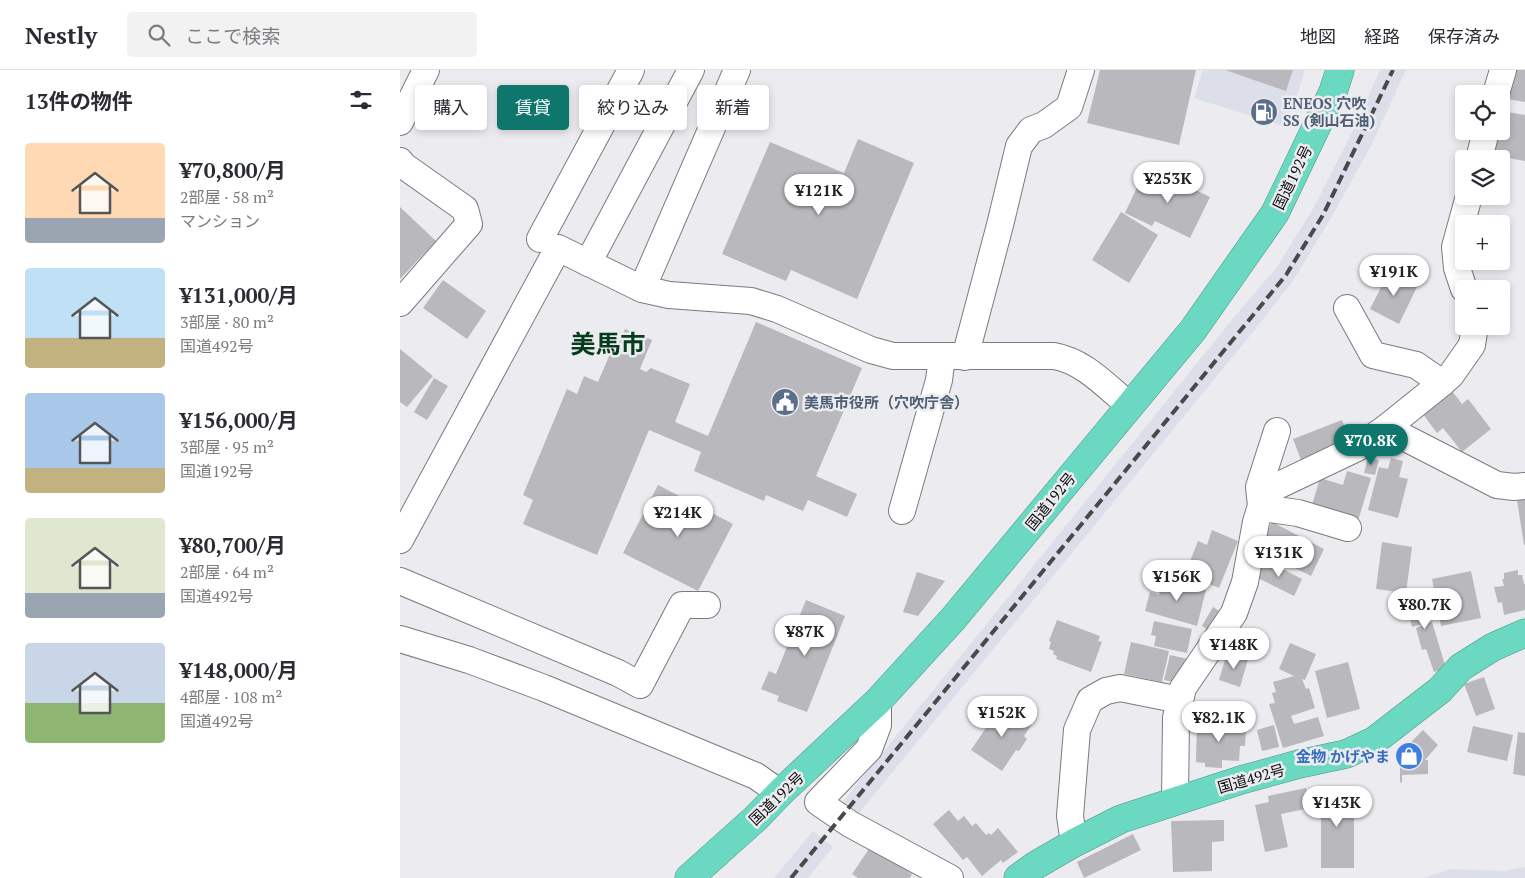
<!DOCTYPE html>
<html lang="ja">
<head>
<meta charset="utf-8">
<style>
  :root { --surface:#fff; --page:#f2f2f3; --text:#2b2b33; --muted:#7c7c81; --line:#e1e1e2; --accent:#0f766e }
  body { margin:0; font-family:"PT Serif","Noto Sans JP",serif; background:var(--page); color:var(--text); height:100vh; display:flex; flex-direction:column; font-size:19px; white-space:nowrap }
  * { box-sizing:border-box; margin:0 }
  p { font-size:16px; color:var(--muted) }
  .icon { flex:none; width:28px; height:28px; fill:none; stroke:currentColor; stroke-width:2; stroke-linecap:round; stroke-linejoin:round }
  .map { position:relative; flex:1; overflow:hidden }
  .panel { display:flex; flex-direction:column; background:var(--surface); width:400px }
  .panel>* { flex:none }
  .top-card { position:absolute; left:15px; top:15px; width:475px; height:45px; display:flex; gap:10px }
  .fabs { position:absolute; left:1055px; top:15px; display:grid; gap:10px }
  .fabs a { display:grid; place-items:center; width:55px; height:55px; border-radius:5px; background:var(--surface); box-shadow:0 2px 8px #0003; font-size:25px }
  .price { position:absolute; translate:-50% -42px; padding:0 11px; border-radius:18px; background:#fff; color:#222; font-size:16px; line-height:32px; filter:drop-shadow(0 1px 2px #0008) }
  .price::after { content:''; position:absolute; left:50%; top:30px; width:15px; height:11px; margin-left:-8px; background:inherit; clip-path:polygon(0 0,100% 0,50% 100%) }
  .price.selected { background:var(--accent); color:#fff }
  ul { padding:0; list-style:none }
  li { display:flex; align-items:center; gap:15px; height:125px; padding:0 25px }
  li span { display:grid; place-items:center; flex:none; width:140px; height:100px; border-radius:5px; color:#555 }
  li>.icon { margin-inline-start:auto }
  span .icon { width:60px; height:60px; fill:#fffc; stroke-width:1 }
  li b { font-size:21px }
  h2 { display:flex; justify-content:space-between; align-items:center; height:60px; padding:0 25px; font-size:21px }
  .chip { padding:0 18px; border-radius:5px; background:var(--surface); box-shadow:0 2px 8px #0003; font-size:18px; line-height:45px }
  .chip.selected { background:var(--accent); color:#fff }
  header { display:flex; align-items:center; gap:30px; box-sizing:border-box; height:70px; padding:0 25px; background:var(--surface); border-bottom:1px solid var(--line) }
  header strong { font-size:24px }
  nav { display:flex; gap:28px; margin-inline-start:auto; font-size:18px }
  .search { width:350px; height:45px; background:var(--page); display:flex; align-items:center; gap:12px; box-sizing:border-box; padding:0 18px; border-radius:5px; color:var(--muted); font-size:19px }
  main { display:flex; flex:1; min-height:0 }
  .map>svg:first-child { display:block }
  .built { fill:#dcdfe9 }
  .building { fill:#b9b8bc }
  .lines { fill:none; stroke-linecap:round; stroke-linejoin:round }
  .minor-casing { stroke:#7b7b7e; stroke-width:28 }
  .highway-casing { stroke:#4a9283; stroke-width:29 }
  .minor { stroke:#fff; stroke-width:26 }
  .highway { stroke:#6bd9c2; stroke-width:28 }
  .rail { stroke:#49494c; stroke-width:4; stroke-dasharray:10 5; stroke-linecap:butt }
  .labels { text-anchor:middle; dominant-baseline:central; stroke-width:5; stroke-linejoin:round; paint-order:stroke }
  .service-label { font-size:15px; font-weight:bold; fill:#4e5e75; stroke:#ececf0; text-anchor:start }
  .street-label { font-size:15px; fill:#0d0d0f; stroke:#ececf0 }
  .shop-label { font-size:15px; font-weight:bold; fill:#366cbe; stroke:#ececf0; text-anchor:end }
  .town-label { font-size:25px; font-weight:bold; fill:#053c1b; stroke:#ececf0 }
</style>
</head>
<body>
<header>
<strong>Nestly</strong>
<div class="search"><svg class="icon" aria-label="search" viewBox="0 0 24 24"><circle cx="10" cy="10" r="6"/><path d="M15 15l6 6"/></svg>ここで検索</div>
<nav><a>地図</a><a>経路</a><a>保存済み</a></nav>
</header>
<main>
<section class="panel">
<h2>13件の物件<svg class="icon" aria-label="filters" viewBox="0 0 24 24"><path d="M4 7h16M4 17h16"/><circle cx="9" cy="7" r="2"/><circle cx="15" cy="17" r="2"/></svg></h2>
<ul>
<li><span style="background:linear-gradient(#ffd9b3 75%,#9aa5b1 0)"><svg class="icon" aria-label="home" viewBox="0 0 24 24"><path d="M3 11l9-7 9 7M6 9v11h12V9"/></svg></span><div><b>¥70,800/月</b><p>2部屋 · 58 m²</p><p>マンション</p></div></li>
<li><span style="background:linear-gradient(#bfe0f5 70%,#c2b280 0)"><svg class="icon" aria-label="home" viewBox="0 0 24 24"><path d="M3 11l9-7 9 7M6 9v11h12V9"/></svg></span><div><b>¥131,000/月</b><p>3部屋 · 80 m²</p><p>国道492号</p></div></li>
<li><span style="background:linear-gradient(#a9c7e8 75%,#c2b280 0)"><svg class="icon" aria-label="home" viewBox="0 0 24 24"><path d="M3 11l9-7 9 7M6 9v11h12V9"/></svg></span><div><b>¥156,000/月</b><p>3部屋 · 95 m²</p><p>国道192号</p></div></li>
<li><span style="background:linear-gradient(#dfe7d0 75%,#9aa5b1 0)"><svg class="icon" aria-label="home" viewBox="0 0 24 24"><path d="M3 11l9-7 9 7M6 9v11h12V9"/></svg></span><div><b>¥80,700/月</b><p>2部屋 · 64 m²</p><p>国道492号</p></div></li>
<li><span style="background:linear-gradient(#c9d6e8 60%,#8fb573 0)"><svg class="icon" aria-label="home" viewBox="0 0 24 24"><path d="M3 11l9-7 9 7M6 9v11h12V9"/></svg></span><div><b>¥148,000/月</b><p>4部屋 · 108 m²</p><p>国道492号</p></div></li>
</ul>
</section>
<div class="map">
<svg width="1125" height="808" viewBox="0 0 1125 808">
  <rect width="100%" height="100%" fill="#ececf0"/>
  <g class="built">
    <polygon points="803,0 905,0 897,26 883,56 794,28"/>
    <polygon points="980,0 1006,0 972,74 931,148 893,211 853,262 450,754 434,743 835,246 877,197 914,137 951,64"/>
    <polygon points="413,761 433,777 408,808 374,808"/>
    <polygon points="1125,797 1125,808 1024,808 1049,799 1105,801"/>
  </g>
  <g class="building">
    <polygon points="700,0 796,0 779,75 687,53"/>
    <polygon points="825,0 893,0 886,21"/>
    <polygon points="1112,0 1125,0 1125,32 1107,29"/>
    <polygon points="1101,41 1125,45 1125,91 1091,85 1095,61 1101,61"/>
    <polygon points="458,69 514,93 457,229 391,200 386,211 322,184 370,72 444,103"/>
    <polygon points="757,101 810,127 790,168 755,151 752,156 725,143 741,109 750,113"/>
    <polygon points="0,137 36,171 0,209"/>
    <polygon points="721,142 758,165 729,213 692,190"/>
    <polygon points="990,200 1018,215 999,254 970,239"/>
    <polygon points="43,210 86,241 67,269 23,238"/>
    <polygon points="356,252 462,298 416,406 457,424 447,447 408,430 403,441 366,425 364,431 294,401 301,382 249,360 197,485 123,454 133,430 123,425 167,319 177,324 184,306 198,312 210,284 214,286 225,259 252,270 240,299 246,302 251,298 290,314 275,352 308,366"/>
    <polygon points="0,279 33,306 7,337 0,332"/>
    <polygon points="34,308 48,316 27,350 14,342"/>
    <polygon points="1052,321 1062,334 1068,329 1091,359 1062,382 1043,358 1037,363 1023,344"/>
    <polygon points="942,350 950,371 901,390 893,369"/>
    <polygon points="968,387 979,390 975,405 964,403"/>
    <polygon points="991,388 1003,391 999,407 1008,409 998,448 968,440 979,397 988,399"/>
    <polygon points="947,401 971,408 957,454 912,435 920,408 943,415"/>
    <polygon points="258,415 333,454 298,521 223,483"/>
    <polygon points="1125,428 1125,475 1124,475 1117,430"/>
    <polygon points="872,452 924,479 911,506 859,480"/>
    <polygon points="812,460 838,471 819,518 785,504 798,471 807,475"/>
    <polygon points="982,472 1012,477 1006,523 976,519"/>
    <polygon points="865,490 902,509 894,526 856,507"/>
    <polygon points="1118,500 1118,505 1122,505 1124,514 1125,514 1125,540 1104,545 1102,532 1098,533 1094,517 1104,516 1102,509 1104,509 1104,503"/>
    <polygon points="1071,501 1081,548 1041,556 1032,509"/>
    <polygon points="517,502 545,511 518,546 503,542"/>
    <polygon points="764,508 806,520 797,556 745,541 750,522 759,525"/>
    <polygon points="1025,524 1030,552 1032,552 1046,598 1034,602 1026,579 1022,580 1016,558 1030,552 1012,557 1005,528"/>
    <polygon points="406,530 445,546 407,642 377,631 379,626 361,619 369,601 376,604"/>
    <polygon points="813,537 824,544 813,563 802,556"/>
    <polygon points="657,550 700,566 698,571 702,572 691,602 656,589 657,586 653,584 654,581 649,579 651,572 649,571"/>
    <polygon points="754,551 792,559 787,583 754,576 756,566 751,565"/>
    <polygon points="731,572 769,581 762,612 724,604"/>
    <polygon points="890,573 916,584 905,610 902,609 906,619 909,618 915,638 891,646 894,654 918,647 924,666 883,678 869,634 875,633 872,623 876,622 873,612 894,606 879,599"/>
    <polygon points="827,583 848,589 840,617 819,610"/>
    <polygon points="770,585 788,589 782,614 764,610"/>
    <polygon points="948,592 960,639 927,648 915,601"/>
    <polygon points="1084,607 1095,639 1076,646 1064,614"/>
    <polygon points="602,634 632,654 624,666 627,669 619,681 616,680 602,701 571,680"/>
    <polygon points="797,652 832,653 834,658 846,659 845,676 840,676 839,691 822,690 822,698 805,697 805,693 796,692"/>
    <polygon points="874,655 879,677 862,681 857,660"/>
    <polygon points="1073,656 1113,665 1107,691 1067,682"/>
    <polygon points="1023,660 1038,675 1025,690 1028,690 1028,704 1002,705 1002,712 1000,713 1000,693 1004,693 1003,680"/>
    <polygon points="1118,662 1125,663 1125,706 1113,704"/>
    <rect x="921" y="717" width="33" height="81"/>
    <polygon points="906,718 910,738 881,744 888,777 865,782 855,735 869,732 868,726"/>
    <polygon points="549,740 558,751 564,746 572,756 576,753 586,765 589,763 591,765 598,758 618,782 603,793 601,790 582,806 567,787 563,790 533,754"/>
    <polygon points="824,750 824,771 812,772 812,801 773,802 771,751"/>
    <polygon points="733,764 741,780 684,808 677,792"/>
    <polygon points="471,776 512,804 510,808 458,808 452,804"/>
  </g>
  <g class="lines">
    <g class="minor-casing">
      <g id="minor">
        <path d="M337 0 242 219 269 225 351 231 377 239 471 280 493 286H654C684 291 707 317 729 335"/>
        <polyline points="1096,24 1103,0"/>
        <polyline points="0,52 26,0"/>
        <polyline points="1079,89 1086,61"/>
        <polyline points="0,91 4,96 65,139 69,154 0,233"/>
        <polyline points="140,169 231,0"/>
        <polyline points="188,193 291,0"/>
        <polyline points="1064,219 1057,198 1055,177 1069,126"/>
        <polyline points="947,238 973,285 1016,295 1042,313"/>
        <polyline points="565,287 600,155 619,76 631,60 644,55 669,37 681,0"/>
        <polyline points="986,358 1097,415 1114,417 1125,416"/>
        <polyline points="861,436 859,417 877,361"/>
        <polyline points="861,438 898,443 948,458"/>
        <polyline points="502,441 539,310 542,286"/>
        <polyline points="0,470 158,178 242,219"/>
        <polyline points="0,511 218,603 240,615 282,535 307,535"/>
        <polyline points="0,569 69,590 144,618 356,706 380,723"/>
        <polyline points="478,631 478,655 469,679 418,732 450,754 550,808"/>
        <polyline points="775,731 776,648 783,618 834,543 845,512 856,452 861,436 875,417 957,378 986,358 1042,313 1051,305 1072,275 1075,256"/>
        <polyline points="674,773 670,746 677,660 690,630 706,621 720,618 780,630"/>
      </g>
    </g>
    <g class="highway-casing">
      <g id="highway">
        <polyline points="289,808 356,748 380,723 478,631 553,549 793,260 875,143 933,22 940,0"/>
        <polyline points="618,808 636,795 674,773 721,749 841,710 899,694 946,684 974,671 1040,620 1061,597 1093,577 1125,563"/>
      </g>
    </g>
    <use href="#minor" class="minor"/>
    <use href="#highway" class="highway"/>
    <polyline class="rail" points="391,808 886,205 923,145 993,0"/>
  </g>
  <defs>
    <g id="fuel-disc" transform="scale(1.4375)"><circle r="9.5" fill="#5c6f8a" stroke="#ececf0"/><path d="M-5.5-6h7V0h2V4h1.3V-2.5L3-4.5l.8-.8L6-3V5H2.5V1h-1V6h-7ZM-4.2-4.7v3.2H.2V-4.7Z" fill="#fff"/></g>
    <g id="civic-disc" transform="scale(1.4375)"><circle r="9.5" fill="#5c6f8a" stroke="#ececf0"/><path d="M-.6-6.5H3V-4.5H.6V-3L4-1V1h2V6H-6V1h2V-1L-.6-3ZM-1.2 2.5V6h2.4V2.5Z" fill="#fff"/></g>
    <g id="shop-disc" transform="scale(1.4375)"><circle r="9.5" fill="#3f7fe0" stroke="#ececf0"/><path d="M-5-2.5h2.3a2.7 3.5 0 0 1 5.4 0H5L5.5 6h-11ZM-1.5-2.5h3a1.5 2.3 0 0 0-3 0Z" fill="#fff"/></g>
  </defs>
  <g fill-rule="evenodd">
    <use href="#fuel-disc" x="864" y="42"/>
    <use href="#civic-disc" x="385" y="332"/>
    <use href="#shop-disc" x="1009" y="686"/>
  </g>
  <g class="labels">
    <g class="service-label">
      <text x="883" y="33">ENEOS 穴吹<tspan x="883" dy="17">SS (剣山石油)</tspan></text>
      <text x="404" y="332">美馬市役所（穴吹庁舎）</text>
    </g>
    <g class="street-label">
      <text transform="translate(892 107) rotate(-64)">国道192号</text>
      <text transform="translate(650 431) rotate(-51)">国道192号</text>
      <text transform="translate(851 708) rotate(-16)">国道492号</text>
      <text transform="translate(376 728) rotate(-44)">国道192号</text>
    </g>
    <g class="shop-label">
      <text x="990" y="686">金物 かげやま</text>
    </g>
    <g class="town-label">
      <text x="208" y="273">美馬市</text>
    </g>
  </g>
</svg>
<div class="fabs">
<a><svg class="icon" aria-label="locate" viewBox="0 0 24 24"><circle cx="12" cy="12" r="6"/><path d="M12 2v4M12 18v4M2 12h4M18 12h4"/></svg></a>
<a><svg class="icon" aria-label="layers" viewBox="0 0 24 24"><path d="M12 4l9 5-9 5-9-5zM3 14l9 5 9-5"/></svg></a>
<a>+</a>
<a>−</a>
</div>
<b class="price" style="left:768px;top:134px">¥253K</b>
<b class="price" style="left:419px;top:146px">¥121K</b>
<b class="price" style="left:994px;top:227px">¥191K</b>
<b class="price selected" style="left:971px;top:396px">¥70.8K</b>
<b class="price" style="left:278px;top:468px">¥214K</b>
<b class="price" style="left:879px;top:508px">¥131K</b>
<b class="price" style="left:777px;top:532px">¥156K</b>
<b class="price" style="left:1025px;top:560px">¥80.7K</b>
<b class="price" style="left:405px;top:587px">¥87K</b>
<b class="price" style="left:834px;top:600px">¥148K</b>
<b class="price" style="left:602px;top:668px">¥152K</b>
<b class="price" style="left:819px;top:673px">¥82.1K</b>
<b class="price" style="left:937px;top:758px">¥143K</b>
<div class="top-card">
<a class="chip">購入</a>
<a class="chip selected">賃貸</a>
<a class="chip">絞り込み</a>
<a class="chip">新着</a>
</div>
</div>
</main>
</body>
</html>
